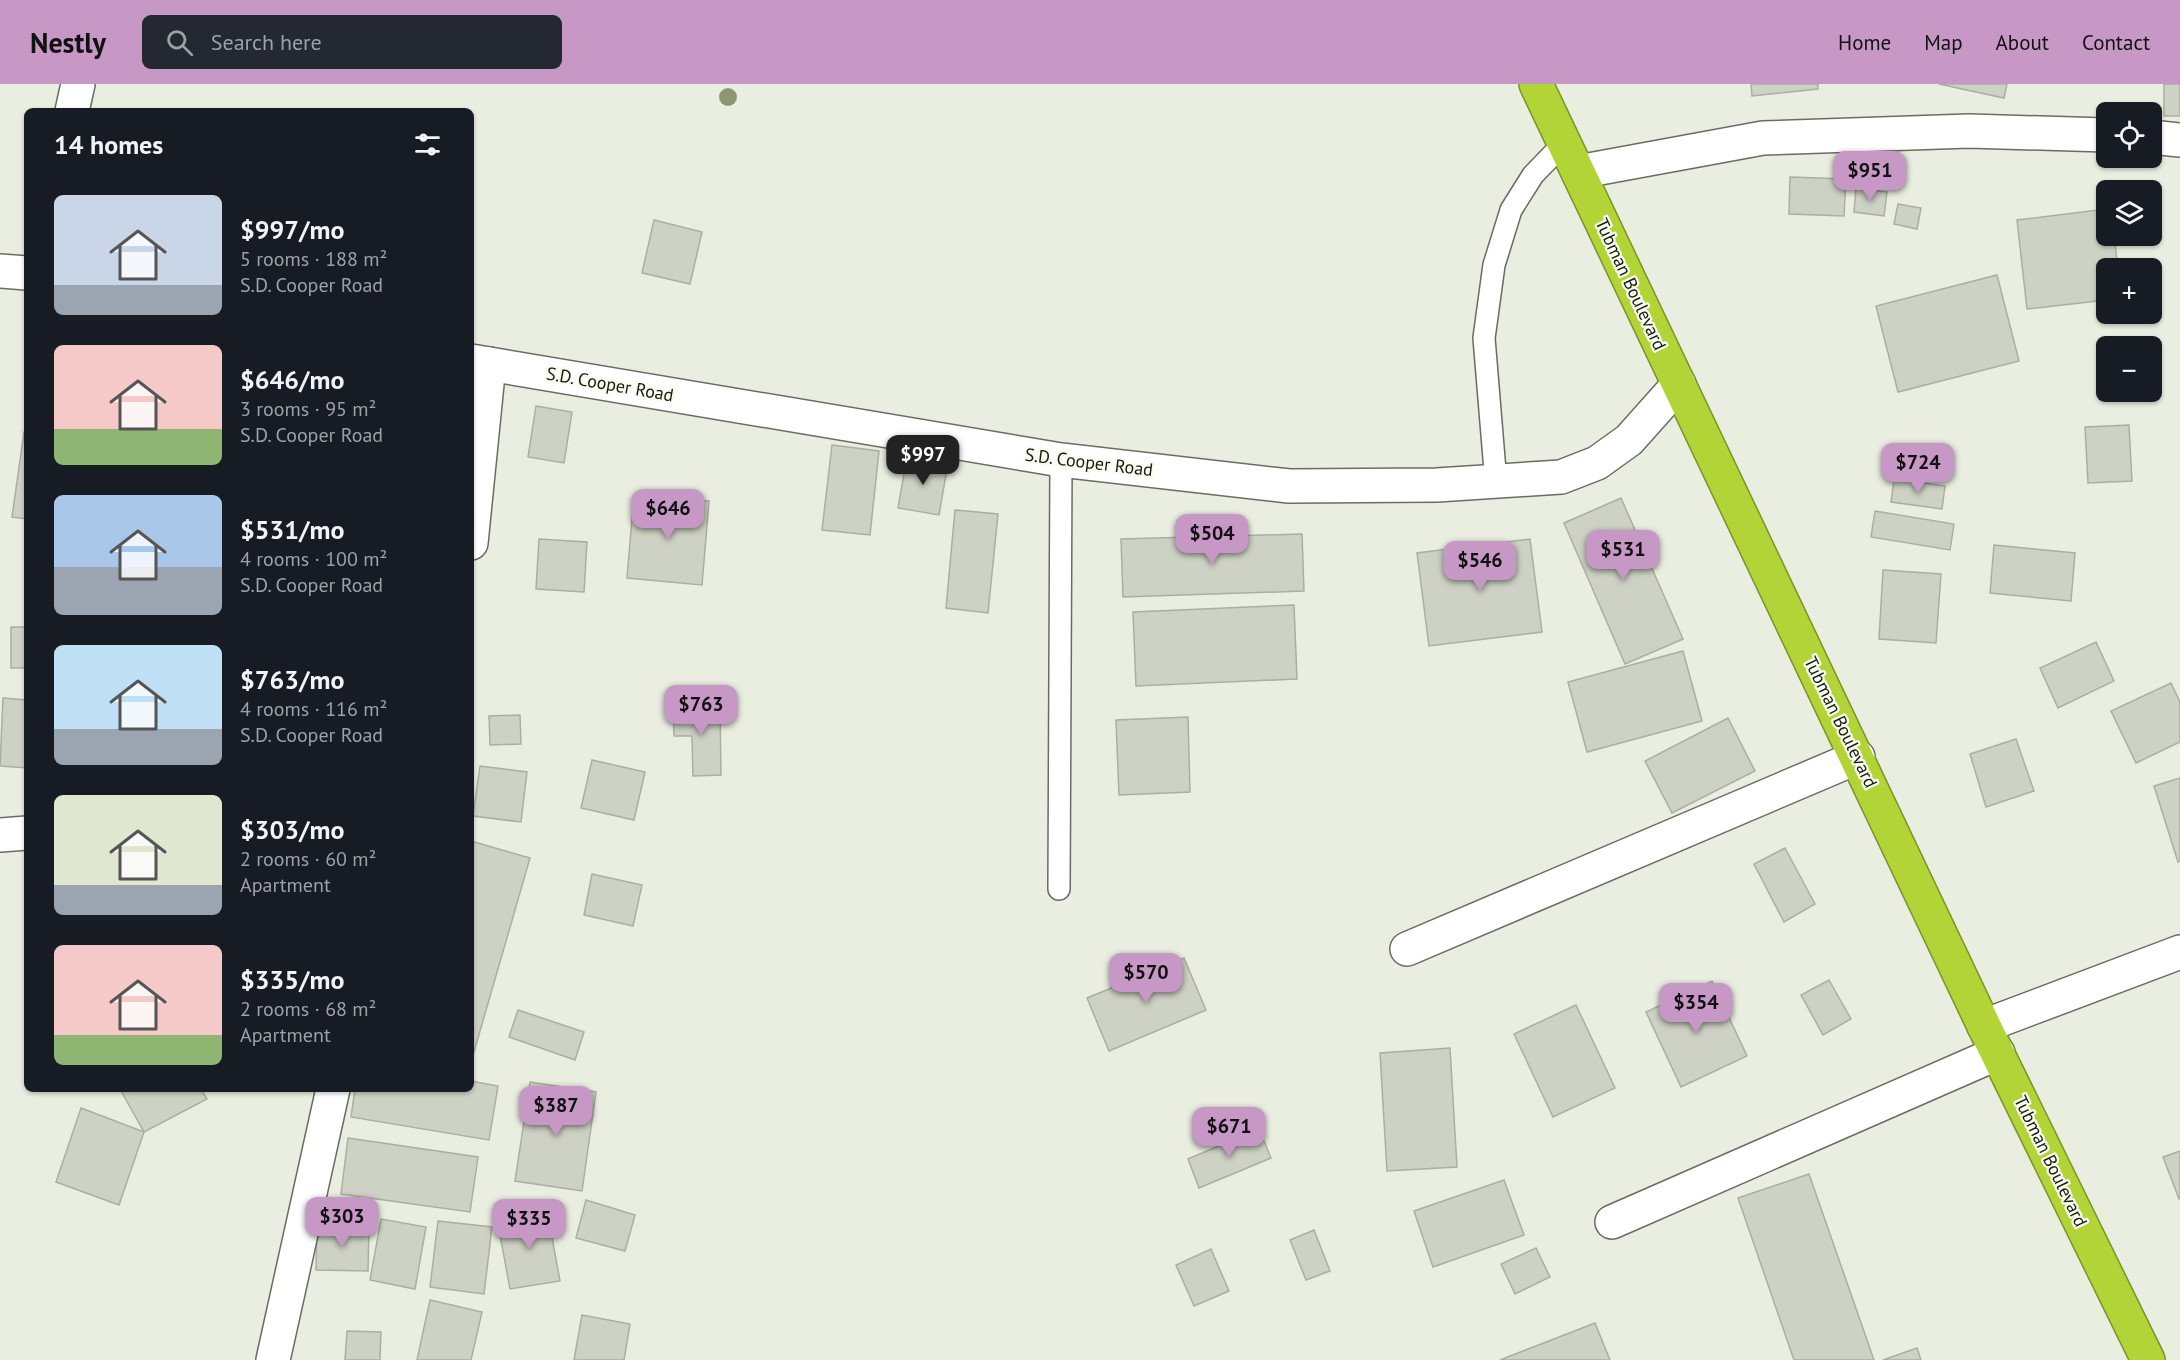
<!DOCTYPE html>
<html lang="en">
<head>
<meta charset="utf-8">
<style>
  :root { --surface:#171b24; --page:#242831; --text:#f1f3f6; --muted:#9ea1a6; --accent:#c798c6 }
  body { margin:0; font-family:"PT Sans",sans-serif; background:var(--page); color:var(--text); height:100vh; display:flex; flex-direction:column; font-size:22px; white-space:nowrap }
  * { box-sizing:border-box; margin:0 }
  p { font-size:20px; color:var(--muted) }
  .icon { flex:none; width:33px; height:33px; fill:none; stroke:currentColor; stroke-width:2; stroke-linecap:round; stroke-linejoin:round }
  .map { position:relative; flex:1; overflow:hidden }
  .drawer { position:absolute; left:24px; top:24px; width:450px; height:984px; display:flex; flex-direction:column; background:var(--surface); border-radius:9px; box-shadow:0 2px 4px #0004 }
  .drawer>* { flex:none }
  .fabs { position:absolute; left:2096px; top:18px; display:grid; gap:12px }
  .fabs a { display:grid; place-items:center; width:66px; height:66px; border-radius:9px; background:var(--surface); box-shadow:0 2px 4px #0004; font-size:30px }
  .price { position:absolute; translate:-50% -51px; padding:0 14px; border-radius:12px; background:var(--accent); color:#111; font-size:20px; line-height:39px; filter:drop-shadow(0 2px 3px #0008) }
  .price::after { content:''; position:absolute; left:50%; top:36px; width:18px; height:14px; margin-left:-9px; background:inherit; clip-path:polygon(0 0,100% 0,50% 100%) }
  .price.current { background:#222; color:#fff }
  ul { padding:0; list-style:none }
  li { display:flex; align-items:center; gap:18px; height:150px; padding:0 30px }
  li span { display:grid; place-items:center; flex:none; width:168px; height:120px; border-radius:9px; color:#555 }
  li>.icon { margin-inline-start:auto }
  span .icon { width:72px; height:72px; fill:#fffc; stroke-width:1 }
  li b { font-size:26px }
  h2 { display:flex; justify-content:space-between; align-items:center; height:72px; padding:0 30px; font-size:26px }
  header { display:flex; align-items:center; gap:36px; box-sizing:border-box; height:84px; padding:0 30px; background:var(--accent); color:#111 }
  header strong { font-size:28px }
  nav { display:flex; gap:33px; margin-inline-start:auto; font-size:21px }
  .search { width:420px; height:54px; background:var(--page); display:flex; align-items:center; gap:15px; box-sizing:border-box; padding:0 21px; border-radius:9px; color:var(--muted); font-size:22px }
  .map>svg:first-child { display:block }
  .building { fill:#ced2c4; stroke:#aaafa1; stroke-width:1.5 }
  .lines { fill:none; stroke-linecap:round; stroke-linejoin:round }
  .lane-casing { stroke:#696d61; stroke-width:24 }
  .street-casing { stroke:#696d61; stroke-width:36 }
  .secondary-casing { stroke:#696d61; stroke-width:36 }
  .highway-casing { stroke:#7c932a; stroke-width:36 }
  .lane { stroke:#fff; stroke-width:21 }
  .street { stroke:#fff; stroke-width:33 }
  .secondary { stroke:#fff; stroke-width:33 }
  .highway { stroke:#b2d436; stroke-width:33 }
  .tree { fill:#8e9773 }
  .labels { text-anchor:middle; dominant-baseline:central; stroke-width:4.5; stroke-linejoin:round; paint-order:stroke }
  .street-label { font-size:18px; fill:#181a15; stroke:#f7fced }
</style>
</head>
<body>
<header>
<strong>Nestly</strong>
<div class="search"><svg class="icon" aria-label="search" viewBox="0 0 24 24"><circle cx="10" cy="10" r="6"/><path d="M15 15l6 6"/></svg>Search here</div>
<nav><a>Home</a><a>Map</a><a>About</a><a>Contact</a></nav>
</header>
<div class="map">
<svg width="2180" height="1276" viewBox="0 0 2180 1276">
  <rect width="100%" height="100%" fill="#eaeee0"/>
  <g class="building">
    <polygon points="1751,0 1818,0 1818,5 1752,12"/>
    <polygon points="1939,0 2007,0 2004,14"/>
    <rect x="2164" y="0" width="16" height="32"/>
    <polygon points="1790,93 1846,95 1844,132 1789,130"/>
    <polygon points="1856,104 1887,108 1884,132 1854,128"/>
    <polygon points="1898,120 1921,124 1917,145 1894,140"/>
    <polygon points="2106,125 2106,152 2114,152 2118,184 2106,184 2106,216 2027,225 2017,136"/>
    <polygon points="654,136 702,148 690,200 642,189"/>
    <polygon points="1997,191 2019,277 1898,308 1876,222"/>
    <polygon points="536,322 572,328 564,379 528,373"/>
    <polygon points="2129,341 2132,397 2088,399 2085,343"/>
    <polygon points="24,348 27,348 27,435 12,433"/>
    <polygon points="832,361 879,367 870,451 822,446"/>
    <polygon points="907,372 948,379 939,431 898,424"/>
    <polygon points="1894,395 1945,402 1942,425 1891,418"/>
    <polygon points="634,411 709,417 702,501 627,494"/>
    <polygon points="1621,414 1683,555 1625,580 1564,439"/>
    <polygon points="955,426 998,430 988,529 946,524"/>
    <polygon points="1875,427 1954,440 1950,466 1871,453"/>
    <polygon points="1302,450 1304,507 1123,513 1121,455"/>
    <polygon points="539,455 587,458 584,508 536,505"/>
    <polygon points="1530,455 1542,548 1429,562 1417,469"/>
    <polygon points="1994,461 2075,469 2071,517 1990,509"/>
    <polygon points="1883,486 1941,490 1936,559 1879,555"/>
    <polygon points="1294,521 1297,595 1136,602 1133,528"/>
    <rect x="11" y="543" width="16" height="41"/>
    <polygon points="2096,558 2114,597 2058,624 2040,584"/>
    <polygon points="1683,567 1702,637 1587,668 1568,598"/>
    <polygon points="2171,599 2180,618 2180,658 2136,679 2111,627"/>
    <polygon points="3,614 27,616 27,684 0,682"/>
    <polygon points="720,621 721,691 693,692 692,652 674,652 673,622"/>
    <polygon points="520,631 521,660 490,661 489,632"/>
    <polygon points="1188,633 1190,708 1119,711 1116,636"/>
    <polygon points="1728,634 1755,687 1672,729 1645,677"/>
    <polygon points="2016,655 2034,707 1986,723 1970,670"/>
    <polygon points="592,676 645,688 634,736 581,724"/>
    <polygon points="480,682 527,688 521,738 473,732"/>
    <polygon points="2180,694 2180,777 2178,778 2154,702"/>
    <polygon points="471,757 530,774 474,968 471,967"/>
    <polygon points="1785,764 1815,820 1784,838 1754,780"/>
    <polygon points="592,790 642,801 633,842 584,831"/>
    <polygon points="1184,874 1206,926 1109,967 1087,914"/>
    <polygon points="1829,896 1851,935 1823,951 1801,911"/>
    <polygon points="1712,897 1747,972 1681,1003 1646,928"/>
    <polygon points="1576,921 1615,1004 1553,1033 1514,950"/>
    <polygon points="518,926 584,948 575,976 509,953"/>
    <polygon points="1450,964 1457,1083 1387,1087 1380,969"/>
    <polygon points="471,997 498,1002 489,1056 351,1033 355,1005 471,1005"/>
    <polygon points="530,998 596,1008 582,1107 515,1097"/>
    <polygon points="120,1005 201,1005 207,1015 144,1048"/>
    <polygon points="81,1024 144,1048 119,1121 56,1098"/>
    <polygon points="1259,1045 1271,1074 1199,1104 1188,1075"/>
    <polygon points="348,1054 478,1073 470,1128 341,1110"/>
    <polygon points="2180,1067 2180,1114 2179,1115 2163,1073"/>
    <polygon points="1809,1090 1874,1276 1794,1276 1738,1114"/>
    <polygon points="1504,1096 1524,1151 1433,1183 1414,1127"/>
    <polygon points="586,1116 635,1131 625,1167 576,1154"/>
    <polygon points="547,1126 560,1197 510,1205 497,1135"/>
    <polygon points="381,1135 426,1143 415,1205 370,1196"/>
    <polygon points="438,1137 492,1143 484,1210 430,1203"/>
    <polygon points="317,1141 369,1143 368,1187 316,1186"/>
    <polygon points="1314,1146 1330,1187 1306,1196 1290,1156"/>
    <polygon points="1536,1164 1550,1193 1515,1210 1501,1180"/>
    <polygon points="1211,1165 1229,1207 1194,1222 1176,1181"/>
    <polygon points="430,1216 482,1228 471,1276 417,1276"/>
    <polygon points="582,1231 630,1240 624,1276 574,1276"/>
    <polygon points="1595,1239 1610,1276 1500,1276"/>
    <polygon points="347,1247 381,1248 380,1276 345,1276"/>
    <polygon points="1917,1264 1921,1276 1883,1276"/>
  </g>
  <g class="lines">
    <g class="lane-casing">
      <g id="lane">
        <polyline points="1496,399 1484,254 1494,181 1511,126 1533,91 1564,59"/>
        <polyline points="1059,805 1061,376"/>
      </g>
    </g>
    <g class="street-casing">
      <g id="street">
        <polyline points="72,27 78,0"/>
        <polyline points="2151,53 2180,56"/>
        <polyline points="1578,88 1763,54 1969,47 2106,51"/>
        <polyline points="471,459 489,280"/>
        <polyline points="0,751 27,749"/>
        <polyline points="1407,865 1858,673"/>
        <polyline points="1984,942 2180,868"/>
        <polyline points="1612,1138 1998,969"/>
        <polyline points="273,1276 333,1005"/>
      </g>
    </g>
    <g class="secondary-casing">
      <g id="secondary">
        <polyline points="0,187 27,189"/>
        <polyline points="471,277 1061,376 1289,402 1437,401 1561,393 1597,379 1629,356 1679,300"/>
      </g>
    </g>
    <g class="highway-casing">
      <polyline id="highway" points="1536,0 1984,942 2148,1276"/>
    </g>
    <use href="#lane" class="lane"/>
    <use href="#street" class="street"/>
    <use href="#secondary" class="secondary"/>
    <use href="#highway" class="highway"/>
  </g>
  <circle class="tree" cx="728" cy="13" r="9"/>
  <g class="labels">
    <g class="street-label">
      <text transform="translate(1631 200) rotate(65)">Tubman Boulevard</text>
      <text transform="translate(610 300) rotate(10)">S.D. Cooper Road</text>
      <text transform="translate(1089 378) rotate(7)">S.D. Cooper Road</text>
      <text transform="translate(1841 638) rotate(64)">Tubman Boulevard</text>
      <text transform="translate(2051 1077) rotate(64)">Tubman Boulevard</text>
    </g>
  </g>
</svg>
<div class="fabs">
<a><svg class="icon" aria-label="locate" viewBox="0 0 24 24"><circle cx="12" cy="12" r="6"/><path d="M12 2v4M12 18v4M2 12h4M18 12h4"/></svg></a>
<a><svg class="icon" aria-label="layers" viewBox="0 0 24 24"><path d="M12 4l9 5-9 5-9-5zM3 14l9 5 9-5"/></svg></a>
<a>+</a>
<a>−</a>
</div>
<b class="price" style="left:1870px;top:118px">$951</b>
<b class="price current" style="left:923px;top:402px">$997</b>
<b class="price" style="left:1918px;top:410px">$724</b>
<b class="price" style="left:668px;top:456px">$646</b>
<b class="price" style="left:1212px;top:481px">$504</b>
<b class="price" style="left:1623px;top:497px">$531</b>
<b class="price" style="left:1480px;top:508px">$546</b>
<b class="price" style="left:701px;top:652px">$763</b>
<b class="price" style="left:1146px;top:920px">$570</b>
<b class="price" style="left:1696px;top:950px">$354</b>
<b class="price" style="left:556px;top:1053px">$387</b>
<b class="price" style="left:1229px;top:1074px">$671</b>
<b class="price" style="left:342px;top:1164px">$303</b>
<b class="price" style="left:529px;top:1166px">$335</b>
<section class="drawer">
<h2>14 homes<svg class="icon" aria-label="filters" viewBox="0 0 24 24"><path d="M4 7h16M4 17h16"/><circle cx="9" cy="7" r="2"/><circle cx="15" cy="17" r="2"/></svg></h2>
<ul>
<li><span style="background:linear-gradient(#c9d6e8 75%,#9aa5b1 0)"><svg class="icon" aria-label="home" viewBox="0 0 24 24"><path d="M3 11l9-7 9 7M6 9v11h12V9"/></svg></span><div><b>$997/mo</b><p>5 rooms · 188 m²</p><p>S.D. Cooper Road</p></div></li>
<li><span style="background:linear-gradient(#f6c9c9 70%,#8fb573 0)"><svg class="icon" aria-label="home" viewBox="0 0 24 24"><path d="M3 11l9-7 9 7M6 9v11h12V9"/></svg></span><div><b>$646/mo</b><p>3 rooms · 95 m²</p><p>S.D. Cooper Road</p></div></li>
<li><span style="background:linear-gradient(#a9c7e8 60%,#9aa5b1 0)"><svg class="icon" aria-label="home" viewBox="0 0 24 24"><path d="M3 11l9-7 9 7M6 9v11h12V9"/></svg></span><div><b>$531/mo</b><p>4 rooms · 100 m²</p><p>S.D. Cooper Road</p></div></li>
<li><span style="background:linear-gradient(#bfe0f5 70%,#9aa5b1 0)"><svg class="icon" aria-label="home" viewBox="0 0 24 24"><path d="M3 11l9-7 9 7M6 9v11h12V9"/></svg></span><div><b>$763/mo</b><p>4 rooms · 116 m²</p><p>S.D. Cooper Road</p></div></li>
<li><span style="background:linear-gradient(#dfe7d0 75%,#9aa5b1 0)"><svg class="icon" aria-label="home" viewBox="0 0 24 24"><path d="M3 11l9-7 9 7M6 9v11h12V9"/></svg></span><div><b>$303/mo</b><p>2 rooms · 60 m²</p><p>Apartment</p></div></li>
<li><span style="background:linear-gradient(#f6c9c9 75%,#8fb573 0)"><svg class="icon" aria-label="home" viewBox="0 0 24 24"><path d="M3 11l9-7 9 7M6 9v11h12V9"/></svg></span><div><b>$335/mo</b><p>2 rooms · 68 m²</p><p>Apartment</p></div></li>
</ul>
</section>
</div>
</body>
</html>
